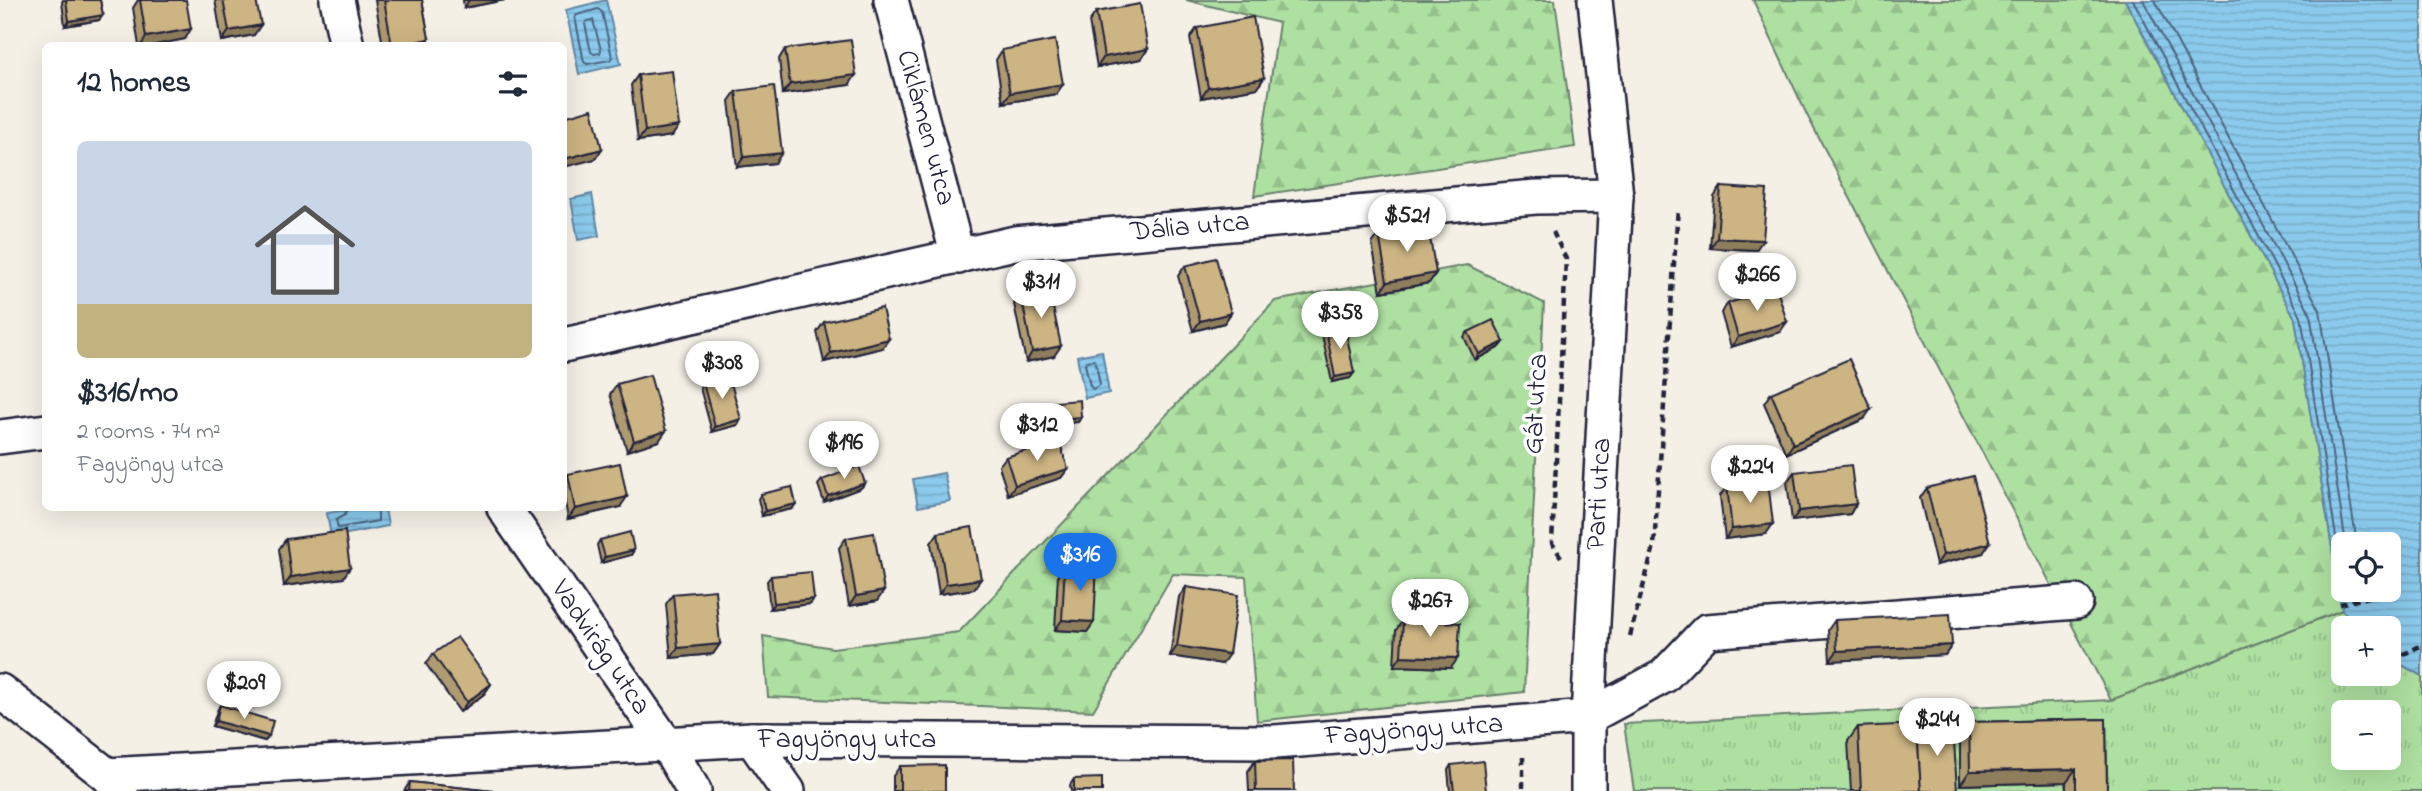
<!DOCTYPE html>
<html lang="en">
<head>
<meta charset="utf-8">
<style>
  :root { --surface:#fff; --page:#f2f2f3; --text:#1f2937; --muted:#747a83; --accent:#1a73e8 }
  body { margin:0; font-family:"Indie Flower",sans-serif; background:var(--page); color:var(--text); height:100vh; display:flex; flex-direction:column; font-size:26px; white-space:nowrap }
  * { box-sizing:border-box; margin:0 }
  p { font-size:23px; color:var(--muted) }
  .icon { flex:none; width:38px; height:38px; fill:none; stroke:currentColor; stroke-width:2; stroke-linecap:round; stroke-linejoin:round }
  .map { position:relative; flex:1; overflow:hidden }
  .drawer { position:absolute; left:42px; top:42px; width:525px; height:469px; display:flex; flex-direction:column; background:var(--surface); border-radius:10px; box-shadow:0 7px 28px #0002 }
  .drawer>* { flex:none }
  .controls { position:absolute; left:2331px; top:532px; display:grid; gap:14px }
  .controls a { display:grid; place-items:center; width:70px; height:70px; border-radius:10px; background:var(--surface); box-shadow:0 7px 28px #0002; font-size:35px }
  .price { position:absolute; translate:-50% -60px; padding:0 16px; border-radius:24px; background:#fff; color:#222; font-size:23px; line-height:46px; filter:drop-shadow(0 2px 4px #0008) }
  .price::after { content:''; position:absolute; left:50%; top:42px; width:21px; height:16px; margin-left:-10px; background:inherit; clip-path:polygon(0 0,100% 0,50% 100%) }
  .price.current { background:var(--accent); color:#fff }
  ul { padding:0; list-style:none }
  li { display:grid; align-content:center; gap:14px; height:371px; padding:0 35px }
  li span { display:grid; place-items:center; height:217px; border-radius:10px; color:#555 }
  li>.icon { margin-inline-start:auto }
  span .icon { width:126px; height:126px; fill:#fffc; stroke-width:1 }
  li b { font-size:30px }
  h2 { display:flex; justify-content:space-between; align-items:center; height:84px; padding:0 35px; font-size:30px }
  .map>svg:first-child { display:block }
  .grass { fill:url(#grass-tufts); stroke:#68816e; stroke-width:2; fill-rule:evenodd }
  .forest { fill:url(#forest-firs); stroke:#68816e; stroke-width:2 }
  .water { fill:url(#water-rules); stroke:#6187a5; stroke-width:2; fill-rule:evenodd }
  .lines { fill:none; stroke-linecap:round; stroke-linejoin:round }
  .shore { stroke:#4c6582; stroke-width:2 }
  .street-casing { stroke:#22223b; stroke-width:38 }
  .path { stroke:#22223b; stroke-width:4.5; stroke-dasharray:7 5; stroke-linecap:butt }
  .street { stroke:#fff; stroke-width:33 }
  .wall { fill:#af9b71; stroke:#22223b; stroke-width:2 }
  .shaded-wall { fill:#8f7e5c; stroke:#22223b; stroke-width:2 }
  .building { fill:#ccb483; stroke:#22223b; stroke-width:2 }
  .labels { text-anchor:middle; dominant-baseline:central; stroke-width:7; stroke-linejoin:round; paint-order:stroke }
  .street-label { font-size:28px; fill:#22223b; stroke:#fff }
</style>
</head>
<body>
<div class="map">
<svg width="2422" height="791" viewBox="0 0 2422 791">
  <defs>
    <pattern id="grass-tufts" width="24" height="20" patternUnits="userSpaceOnUse" patternTransform="scale(1.75)"><rect width="24" height="20" fill="#aee0a1"/><path d="M3 7l-1-3M5 7V3M7 7l1-3M15 17l-1-3M17 17v-4M19 17l1-3" fill="none" stroke="#95c08c"/></pattern>
    <pattern id="forest-firs" width="22" height="20" patternUnits="userSpaceOnUse" patternTransform="scale(1.75)"><rect width="22" height="20" fill="#aee0a1"/><path d="M5 1l3.5 6h-7zM16 11l3.5 6h-7z" fill="#95c08c"/></pattern>
    <pattern id="water-rules" width="6" height="5" patternUnits="userSpaceOnUse" patternTransform="scale(1.75)"><rect width="6" height="5" fill="#8bcaec"/><path d="M0 2.5h6" fill="none" stroke="#78adcb"/></pattern>
  </defs>
  <rect width="100%" height="100%" fill="#f5f0e6"/>
  <filter id="ink" filterUnits="userSpaceOnUse"><feTurbulence type="fractalNoise" baseFrequency=".0143" numOctaves="2"/><feDisplacementMap in="SourceGraphic" scale="14" xChannelSelector="R" yChannelSelector="G"/><feConvolveMatrix kernelMatrix="1 2 1 2 8 2 1 2 1" color-interpolation-filters="sRGB"/></filter>
  <g filter="url(#ink)">
    <path class="grass" d="M2342 610 2360 628H2343V674H2389V658L2422 676V791H1634L1624 724 2111 700ZM2343 712H2389V758H2343Z"/>
    <g class="forest">
      <polygon points="1186,0 1555,0 1575,147 1254,196 1279,23"/>
      <polygon points="1753,0 2125,0 2295,318 2342,610 2111,700 1807,115"/>
      <polygon points="1467,265 1544,303 1524,692 1257,721 1246,577 1173,574 1093,711 768,697 763,636 833,648 959,632 1275,301"/>
    </g>
    <g class="water">
      <polygon points="606,0 621,64 579,74 566,10"/>
      <path d="M2125 0H2422V676L2389 658V628H2360L2342 610 2295 318ZM2343 544H2389V590H2343Z"/>
      <polygon points="592,194 599,236 578,240 571,199"/>
      <polygon points="1102,351 1109,393 1085,398 1077,356"/>
      <polygon points="944,473 950,501 918,507 913,479"/>
      <polygon points="358,508 385,508 388,526 331,537 327,513"/>
    </g>
    <g class="lines">
      <g class="shore">
        <polyline points="2133,0 2301,316 2343,581"/>
        <polyline points="2143,0 2310,313 2346,544"/>
        <polyline points="2155,0 2320,310 2357,544"/>
        <polygon points="598,9 602,12 612,57 610,60 587,64 584,62 575,17 577,15"/>
        <polygon points="593,20 601,50 600,53 594,54 591,52 585,24 587,21"/>
        <polygon points="1094,360 1096,363 1100,385 1093,389 1090,386 1085,364 1087,361"/>
        <polyline points="347,508 345,515 336,520 338,528 378,521 378,508"/>
      </g>
      <g class="street-casing">
        <g id="street">
          <polyline points="337,0 347,46"/>
          <polyline points="891,0 958,257"/>
          <polyline points="564,345 1015,243 1536,197 1616,196"/>
          <polyline points="0,437 46,431"/>
          <polyline points="504,508 667,745 694,791"/>
          <polyline points="0,691 107,775 121,791"/>
          <polyline points="752,739 788,791"/>
          <polyline points="107,775 752,739 1275,742 1550,720 1588,717 1664,676 1707,631 2076,602"/>
          <polyline points="1588,791 1588,717 1616,196 1595,0"/>
        </g>
      </g>
      <g class="path">
        <polyline points="1553,232 1566,259 1552,543 1561,557"/>
        <polyline points="2340,604 2377,595"/>
        <polyline points="1630,636 1654,546 1678,208"/>
        <polyline points="2392,660 2422,645"/>
        <polyline points="1523,757 1523,791"/>
      </g>
      <use href="#street" class="street"/>
    </g>
    <g class="wall">
      <polygon points="63,0 100,0 103,15 99,20 65,26 62,2"/>
      <polygon points="138,0 186,0 185,39 150,46 139,46 133,8"/>
      <polygon points="215,0 256,0 254,35 222,41"/>
      <polygon points="375,0 422,0 429,39 425,46 383,46"/>
      <polygon points="463,0 505,0 464,8"/>
      <polygon points="1096,12 1141,59 1097,67 1089,22"/>
      <polygon points="1197,28 1264,78 1257,88 1201,98 1190,38"/>
      <polygon points="785,49 849,85 783,94 779,59"/>
      <polygon points="1002,50 1063,84 1056,94 1003,103 996,60"/>
      <polygon points="638,75 672,136 638,141 631,85"/>
      <polygon points="736,91 775,163 737,167 729,101"/>
      <polygon points="1721,187 1756,250 1710,248 1714,197"/>
      <polygon points="1379,234 1436,273 1429,283 1381,292 1372,244"/>
      <polygon points="1185,266 1231,313 1224,323 1193,331 1178,276"/>
      <polygon points="1021,294 1054,356 1026,362 1014,304"/>
      <polygon points="1728,303 1780,332 1731,347 1721,313"/>
      <polygon points="824,322 882,348 824,362 817,332"/>
      <polygon points="1326,330 1354,373 1350,378 1332,382 1322,335"/>
      <polygon points="1468,332 1504,342 1500,347 1475,360 1464,337"/>
      <polygon points="703,383 741,419 738,425 712,432 700,388"/>
      <polygon points="617,384 659,441 627,451 610,394"/>
      <polygon points="1771,393 1864,419 1786,454 1764,403"/>
      <polygon points="1044,403 1081,417 1078,422 1041,425 1040,408"/>
      <polygon points="1006,457 1068,469 1061,478 1008,495 999,466"/>
      <polygon points="1794,472 1856,504 1850,514 1792,521 1787,482"/>
      <polygon points="568,474 620,507 568,519 564,496 564,481"/>
      <polygon points="822,480 865,483 861,488 824,502 818,485"/>
      <polygon points="1727,486 1766,534 1725,539 1720,496"/>
      <polygon points="1927,488 1983,553 1936,565 1920,498"/>
      <polygon points="761,494 792,509 762,516 758,499"/>
      <polygon points="938,533 974,589 939,594 931,543"/>
      <polygon points="846,538 877,601 849,606 839,548"/>
      <polygon points="286,539 343,578 284,586 279,549"/>
      <polygon points="600,540 634,550 631,555 601,563 597,545"/>
      <polygon points="1065,564 1094,622 1087,632 1055,630 1058,574"/>
      <polygon points="771,576 810,604 770,609 767,581"/>
      <polygon points="1186,587 1222,664 1170,656 1179,597"/>
      <polygon points="673,594 720,644 713,654 671,658 666,604"/>
      <polygon points="1403,620 1451,668 1394,666 1396,630"/>
      <polygon points="1835,620 1952,645 1945,655 1830,661 1828,630"/>
      <polygon points="433,654 491,684 484,694 460,712 426,664"/>
      <polygon points="220,705 269,736 265,741 212,726 217,711"/>
      <polygon points="2106,719 2107,791 2066,791 2066,782 1960,785 1960,736 1969,722"/>
      <polygon points="1858,727 1917,727 1957,791 1851,791 1848,741"/>
      <polygon points="1255,761 1294,791 1249,791 1248,771"/>
      <polygon points="1451,765 1486,791 1450,791 1448,770"/>
      <polygon points="900,766 945,791 893,791 893,776"/>
      <polygon points="1074,779 1102,791 1071,791 1070,785"/>
      <polygon points="410,782 493,791 404,791"/>
    </g>
    <g class="shaded-wall">
      <polygon points="469,0 505,0 464,8"/>
      <polygon points="103,15 99,20 65,26 69,21"/>
      <polygon points="261,25 254,35 222,41 229,31"/>
      <polygon points="191,29 185,39 150,46 141,46 146,37"/>
      <polygon points="429,39 425,46 393,46"/>
      <polygon points="1148,49 1141,59 1097,67 1104,57"/>
      <polygon points="856,75 849,85 783,94 790,84"/>
      <polygon points="1264,78 1257,88 1201,98 1208,88"/>
      <polygon points="1063,84 1056,94 1003,103 1010,93"/>
      <polygon points="679,126 672,136 638,141 645,131"/>
      <polygon points="602,149 595,159 564,167 564,159"/>
      <polygon points="782,153 775,163 737,167 744,157"/>
      <polygon points="1717,238 1763,240 1756,250 1710,248"/>
      <polygon points="1436,273 1429,283 1381,292 1387,282"/>
      <polygon points="1231,313 1224,323 1193,331 1200,321"/>
      <polygon points="1787,322 1780,332 1731,347 1738,337"/>
      <polygon points="889,339 882,348 824,362 831,353"/>
      <polygon points="1504,342 1500,347 1475,360 1479,354"/>
      <polygon points="1061,346 1054,356 1026,362 1032,352"/>
      <polygon points="1354,373 1350,378 1332,382 1335,377"/>
      <polygon points="1871,409 1864,419 1786,454 1793,444"/>
      <polygon points="1081,417 1078,422 1041,425 1045,420"/>
      <polygon points="741,419 738,425 712,432 715,427"/>
      <polygon points="666,431 659,441 627,451 634,441"/>
      <polygon points="1068,469 1061,478 1008,495 1015,485"/>
      <polygon points="865,483 861,488 824,502 828,496"/>
      <polygon points="627,497 620,507 568,519 575,509"/>
      <polygon points="796,504 792,509 762,516 765,511"/>
      <polygon points="1856,504 1850,514 1792,521 1799,511"/>
      <polygon points="1773,524 1766,534 1725,539 1732,529"/>
      <polygon points="1990,543 1983,553 1936,565 1943,555"/>
      <polygon points="634,550 631,555 601,563 605,557"/>
      <polygon points="350,568 343,578 284,586 291,577"/>
      <polygon points="981,579 974,589 939,594 946,584"/>
      <polygon points="884,591 877,601 849,606 856,596"/>
      <polygon points="814,599 810,604 770,609 774,603"/>
      <polygon points="1062,620 1094,622 1087,632 1055,630"/>
      <polygon points="720,644 713,654 671,658 678,648"/>
      <polygon points="1952,645 1945,655 1830,661 1837,651"/>
      <polygon points="1177,646 1229,654 1222,664 1170,656"/>
      <polygon points="1401,656 1458,658 1451,668 1394,666"/>
      <polygon points="491,684 484,694 460,712 467,702"/>
      <polygon points="216,721 269,736 265,741 212,726"/>
      <polygon points="2076,769 2066,782 1960,785 1970,771"/>
    </g>
    <g class="building">
      <polygon points="66,0 100,0 103,15 69,21"/>
      <polygon points="140,0 186,0 191,29 146,37"/>
      <polygon points="223,0 256,0 261,25 229,31"/>
      <polygon points="384,0 422,0 429,39 392,46"/>
      <polygon points="1140,4 1148,49 1104,57 1096,12"/>
      <polygon points="1253,17 1264,78 1208,88 1197,28"/>
      <polygon points="851,40 856,75 790,84 785,49"/>
      <polygon points="1055,40 1063,84 1010,93 1002,50"/>
      <polygon points="672,71 679,126 645,131 638,75"/>
      <polygon points="774,86 782,153 744,157 736,91"/>
      <polygon points="592,109 602,149 564,159 564,117"/>
      <polygon points="1721,187 1767,190 1763,240 1717,238"/>
      <polygon points="1428,226 1436,273 1387,282 1379,234"/>
      <polygon points="1216,258 1231,313 1200,321 1185,266"/>
      <polygon points="1049,288 1061,346 1032,352 1021,294"/>
      <polygon points="1777,289 1787,322 1738,337 1728,303"/>
      <polygon points="882,308 889,339 831,353 824,322"/>
      <polygon points="1493,320 1504,342 1479,354 1468,332"/>
      <polygon points="1345,326 1354,373 1335,377 1326,330"/>
      <polygon points="1849,359 1871,409 1793,444 1771,393"/>
      <polygon points="650,375 666,431 634,441 617,384"/>
      <polygon points="729,376 741,419 715,427 703,383"/>
      <polygon points="1080,400 1081,417 1045,420 1044,403"/>
      <polygon points="1059,440 1068,469 1015,485 1006,457"/>
      <polygon points="620,463 627,497 575,509 568,474"/>
      <polygon points="1851,465 1856,504 1799,511 1794,472"/>
      <polygon points="859,466 865,483 828,496 822,480"/>
      <polygon points="1973,476 1990,543 1943,555 1927,488"/>
      <polygon points="1768,481 1773,524 1732,529 1727,486"/>
      <polygon points="792,487 796,504 765,511 761,494"/>
      <polygon points="972,527 981,579 946,584 938,533"/>
      <polygon points="345,531 350,568 291,577 286,539"/>
      <polygon points="630,532 634,550 605,557 600,540"/>
      <polygon points="874,533 884,591 856,596 846,538"/>
      <polygon points="1065,564 1097,565 1094,622 1062,620"/>
      <polygon points="811,572 814,599 774,603 771,576"/>
      <polygon points="1186,587 1238,595 1229,654 1177,646"/>
      <polygon points="715,590 720,644 678,648 673,594"/>
      <polygon points="1950,614 1952,645 1837,651 1835,620"/>
      <polygon points="1403,620 1460,623 1458,658 1401,656"/>
      <polygon points="457,637 491,684 467,702 433,654"/>
      <polygon points="220,705 273,721 269,736 216,721"/>
      <polygon points="2106,719 2107,791 2076,791 2076,769 1970,771 1969,722"/>
      <polygon points="1917,724 1921,791 1861,791 1858,727"/>
      <polygon points="1953,725 1957,791 1921,791 1917,727"/>
      <polygon points="1293,760 1294,791 1256,791 1255,761"/>
      <polygon points="1483,761 1486,791 1454,791 1451,765"/>
      <polygon points="945,765 945,791 900,791 900,766"/>
      <polygon points="1102,778 1102,791 1074,791 1074,779"/>
      <polygon points="410,782 493,791 409,791"/>
    </g>
  </g>
  <g class="labels">
    <g class="street-label">
      <text transform="translate(925 128) rotate(75)">Ciklámen utca</text>
      <text transform="translate(1190 228) rotate(-5)">Dália utca</text>
      <text transform="translate(1537 404) rotate(-87)">Gát utca</text>
      <text transform="translate(1600 494) rotate(-87)">Parti utca</text>
      <text transform="translate(600 648) rotate(56)">Vadvirág utca</text>
      <text transform="translate(1414 731) rotate(-4)">Fagyöngy utca</text>
      <text x="847" y="740">Fagyöngy utca</text>
    </g>
  </g>
</svg>
<div class="controls">
<a><svg class="icon" aria-label="locate" viewBox="0 0 24 24"><circle cx="12" cy="12" r="6"/><path d="M12 2v4M12 18v4M2 12h4M18 12h4"/></svg></a>
<a>+</a>
<a>−</a>
</div>
<b class="price" style="left:1407px;top:254px">$521</b>
<b class="price" style="left:1757px;top:313px">$266</b>
<b class="price" style="left:1041px;top:320px">$311</b>
<b class="price" style="left:1340px;top:351px">$358</b>
<b class="price" style="left:722px;top:401px">$308</b>
<b class="price" style="left:1037px;top:463px">$312</b>
<b class="price" style="left:844px;top:481px">$196</b>
<b class="price" style="left:1750px;top:505px">$224</b>
<b class="price current" style="left:1080px;top:593px">$316</b>
<b class="price" style="left:1430px;top:639px">$267</b>
<b class="price" style="left:244px;top:721px">$209</b>
<b class="price" style="left:1937px;top:758px">$244</b>
<section class="drawer">
<h2>12 homes<svg class="icon" aria-label="filters" viewBox="0 0 24 24"><path d="M4 7h16M4 17h16"/><circle cx="9" cy="7" r="2"/><circle cx="15" cy="17" r="2"/></svg></h2>
<ul>
<li><span style="background:linear-gradient(#c9d6e8 75%,#c2b280 0)"><svg class="icon" aria-label="home" viewBox="0 0 24 24"><path d="M3 11l9-7 9 7M6 9v11h12V9"/></svg></span><div><b>$316/mo</b><p>2 rooms · 74 m²</p><p>Fagyöngy utca</p></div></li>
</ul>
</section>
</div>
</body>
</html>
